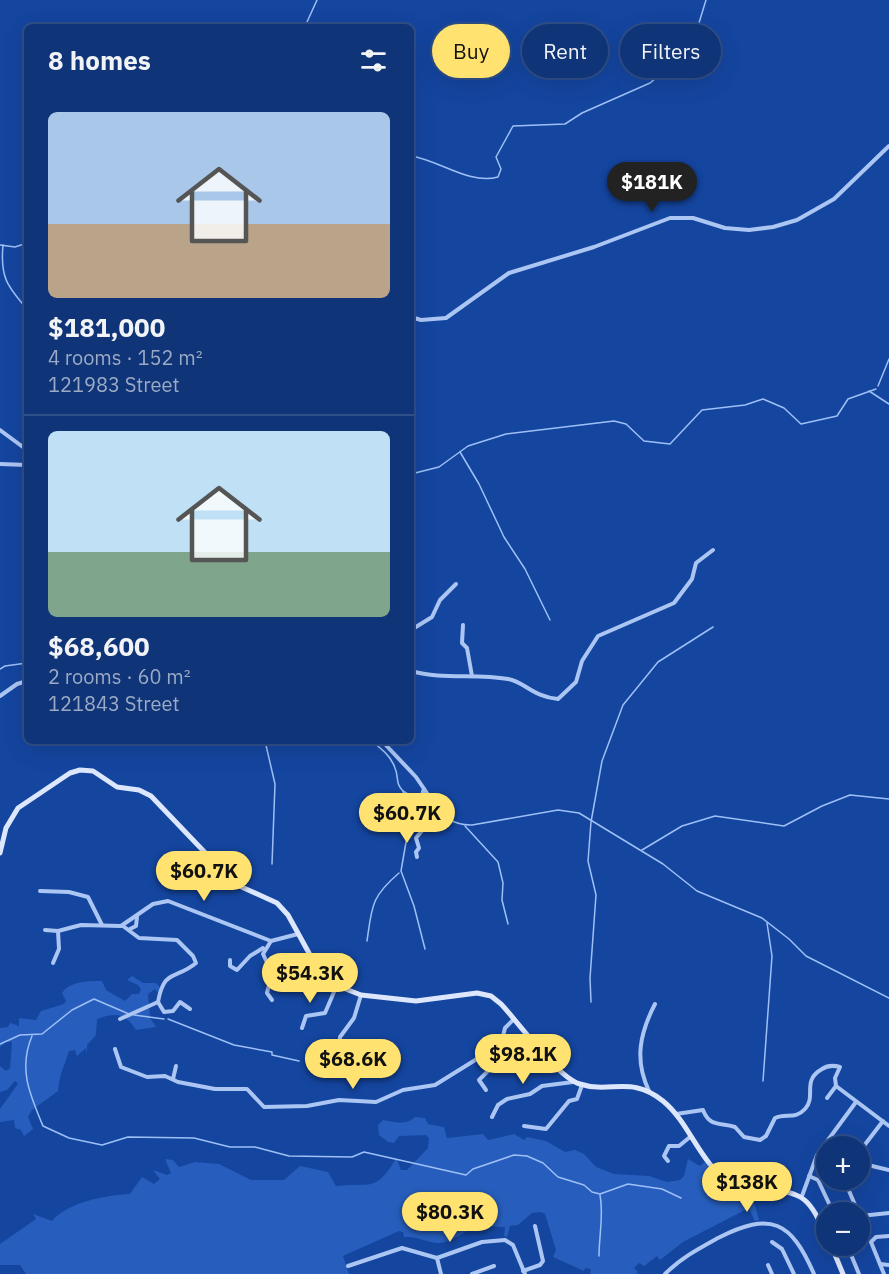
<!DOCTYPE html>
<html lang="en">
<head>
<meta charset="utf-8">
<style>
  :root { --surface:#0f3477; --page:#183c7c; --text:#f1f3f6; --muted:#9baac6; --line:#2f4f89; --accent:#ffe26f }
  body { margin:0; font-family:"IBM Plex Sans",sans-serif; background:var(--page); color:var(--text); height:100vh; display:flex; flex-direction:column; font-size:22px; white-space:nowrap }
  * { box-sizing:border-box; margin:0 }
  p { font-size:20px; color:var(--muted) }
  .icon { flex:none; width:33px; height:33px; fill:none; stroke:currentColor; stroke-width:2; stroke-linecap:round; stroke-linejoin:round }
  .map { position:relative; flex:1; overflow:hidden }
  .side { position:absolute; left:24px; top:24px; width:390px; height:720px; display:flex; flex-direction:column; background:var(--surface); border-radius:9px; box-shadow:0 6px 24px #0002,0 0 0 2px var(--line) }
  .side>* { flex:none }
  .top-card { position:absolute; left:432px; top:24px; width:366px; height:54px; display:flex; gap:12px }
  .controls { position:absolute; left:816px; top:1136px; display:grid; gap:12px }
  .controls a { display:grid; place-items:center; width:54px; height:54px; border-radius:50%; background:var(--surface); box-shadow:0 6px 24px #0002,0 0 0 2px var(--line); font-size:30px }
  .price { position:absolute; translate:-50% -51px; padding:0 14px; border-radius:21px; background:var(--accent); color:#111; font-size:20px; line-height:39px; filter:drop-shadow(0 2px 3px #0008) }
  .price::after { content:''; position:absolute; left:50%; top:36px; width:18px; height:14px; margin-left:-9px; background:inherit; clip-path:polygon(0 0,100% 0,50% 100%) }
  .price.current { background:#222; color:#fff }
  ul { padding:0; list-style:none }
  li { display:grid; align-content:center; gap:12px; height:318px; padding:0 24px }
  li+li { border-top:2px solid var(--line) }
  li span { display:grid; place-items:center; height:186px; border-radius:9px; color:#555 }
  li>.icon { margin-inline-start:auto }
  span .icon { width:108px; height:108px; fill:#fffc; stroke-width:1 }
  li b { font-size:26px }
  h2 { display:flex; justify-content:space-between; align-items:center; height:72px; padding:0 24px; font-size:26px }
  .tag { padding:0 21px; border-radius:27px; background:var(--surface); box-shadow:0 6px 24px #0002,0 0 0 2px var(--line); font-size:21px; line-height:54px }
  .tag.current { background:var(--accent); color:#111 }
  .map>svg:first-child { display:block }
  .green { fill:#275ebd }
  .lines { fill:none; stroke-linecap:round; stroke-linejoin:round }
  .stream { stroke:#9ec0f7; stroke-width:1.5 }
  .street { stroke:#acc6f4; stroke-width:4 }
  .secondary { stroke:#dce7fd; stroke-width:5 }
</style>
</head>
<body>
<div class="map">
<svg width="889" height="1274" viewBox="0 0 889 1274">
  <rect width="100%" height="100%" fill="#14459f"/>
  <g class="green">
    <path d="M132 976 143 983H156L159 986V994L155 989 148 994 150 1018 156 1027 136 1030C125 1013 116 1012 97 1019L96 1035 87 1045V1055L86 1048 77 1056 75 1050 69 1051C65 1064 59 1076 58 1091L32 1110 28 1117 33 1129 24 1136 21 1130 15 1128 14 1120 0 1122V1109L18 1084 15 1081 7 1090 0 1092V1066L6 1071 10 1068 12 1042H6L0 1047V1028L8 1027 10 1023 19 1026V1018L36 1020 41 1011 64 1004 66 1001 62 993C70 981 88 981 102 981L106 990 125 1001 132 994H139L141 989 138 985 127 980Z"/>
    <path d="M415 1117 425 1118 428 1124 444 1127 447 1138 483 1134 488 1140 514 1134 524 1140 527 1137 546 1141 565 1152 575 1150 584 1154 596 1167 614 1174 649 1176 667 1182 680 1180 684 1176 688 1159 700 1166 705 1162 724 1184 752 1195 759 1220 755 1221 749 1209 743 1211 683 1242 660 1260 657 1256 644 1266 639 1263 634 1268 638 1272 636 1274H590L591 1269 585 1268 584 1271 553 1257 556 1250 545 1214 541 1212 532 1213 518 1225 510 1226 507 1237 504 1236 505 1227C496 1227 481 1225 472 1229 461 1233 449 1244 437 1243 426 1242 417 1236 404 1237L403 1232 399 1231 343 1256 349 1274H26L20 1265H0V1244L36 1219 33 1214 52 1221C68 1202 106 1195 130 1194L142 1177 154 1184 160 1179 153 1170 167 1175 171 1173 165 1159 173 1160 179 1167 195 1162 219 1164 251 1180H284L300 1166 328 1172 336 1186C371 1182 375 1193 395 1160H397L401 1170H407L428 1148 429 1138 426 1135 399 1136 394 1143 388 1142 379 1135 378 1125 383 1120C395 1122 405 1126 415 1117Z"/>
  </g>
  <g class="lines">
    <g class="stream">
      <polyline points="307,27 307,22 317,0"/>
      <path d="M411 156C439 160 469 185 498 177L501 169 496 157 513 126 565 124 582 113 650 83 691 49 706 0"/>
      <polyline points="0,245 15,247 27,243"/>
      <path d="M3 245C0 277 7 286 27 309"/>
      <polyline points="878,386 889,359"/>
      <polyline points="869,391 889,404"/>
      <polyline points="460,452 479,484 504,537 525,569 550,620"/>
      <polyline points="411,474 439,467 468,446 506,434 614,421 626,424 644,441 670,444 702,410 745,405 763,399 784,408 801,424 837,416 848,399 876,389"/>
      <polyline points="0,669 5,666 27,663"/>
      <polyline points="265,741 275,784 272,864"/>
      <path d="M371 741C381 748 391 756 395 768 399 777 395 783 403 791 423 802 447 826 472 825L558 810 579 813 663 864 697 891 762 918 789 939 806 956 889 998"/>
      <polyline points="403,791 410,819 401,871 414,906 425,949"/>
      <polyline points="465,826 498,862 503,883 502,900 508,924"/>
      <polyline points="642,850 682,826 715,816 784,826 822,806 850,795 889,799"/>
      <path d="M367 941C372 906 371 897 399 873"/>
      <polyline points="591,1002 590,978 596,895 588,861 591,822 602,761 623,705 658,662 713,627"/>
      <polyline points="134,1015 164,1019"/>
      <polyline points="168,1019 234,1045 272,1052 272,1055 299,1061"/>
      <path d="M32 1036C18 1069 30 1095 43 1126L69 1138 102 1145 128 1137 194 1138 230 1147H255L289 1156 352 1157 364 1152 466 1175 473 1169 514 1155 527 1156 543 1163 558 1177 584 1185 592 1192 600 1194 628 1184 662 1189 681 1198"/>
      <polyline points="0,1044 20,1035 42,1034 72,1010 94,999 129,1014"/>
      <polyline points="763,1081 772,956 767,923"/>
      <path d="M599 1256C599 1235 604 1215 600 1195"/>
    </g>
    <g class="street">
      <polyline points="411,317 421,320 446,318 509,273 594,247 670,218 693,218 725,228 749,230 773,227 797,220 834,199 889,146"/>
      <polyline points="0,430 27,450"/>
      <polyline points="0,464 27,465"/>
      <polyline points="463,625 462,643 467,648 472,676"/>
      <polyline points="411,630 432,617 440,600 456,584"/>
      <path d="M411 671C443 680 476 673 508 679 525 682 533 697 558 699L576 682 582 661 598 636 674 603 692 579 696 563 713 550"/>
      <polyline points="0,696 17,684 27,681"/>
      <polyline points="382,741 416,777 435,805 452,814"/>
      <polyline points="417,857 416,852 419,848 416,838 425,827 418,807 424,789"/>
      <polyline points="40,891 69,892 88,897 102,925"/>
      <polyline points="130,929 136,926 137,917"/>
      <polyline points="45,930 58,931 81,925 121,926 153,904 168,901 271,941 298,934"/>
      <polyline points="271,941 263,954 272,973 267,993 272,1000"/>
      <polyline points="230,960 230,966 237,970 250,956 263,948"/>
      <polyline points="53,963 59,949 58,931"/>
      <polyline points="158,1002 164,1012 173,1011 180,1002 190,1009"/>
      <path d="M120 1019 158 1002C164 968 176 980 196 963L193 956 177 940 139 938 123 926"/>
      <polyline points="302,1028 306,1016 325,1013 337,985"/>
      <polyline points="115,1049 121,1067 147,1077 165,1076 178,1082 215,1089 247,1089 264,1107 307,1106 339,1100 376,1102 403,1090 435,1085 501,1044 505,1028 514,1019"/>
      <polyline points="342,1068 339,1060 340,1037 354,1018 361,995"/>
      <polyline points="173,1079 176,1066"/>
      <polyline points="486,1090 479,1080 494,1065 504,1043"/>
      <path d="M649 1091C634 1060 640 1033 655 1004"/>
      <polyline points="827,1098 836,1086"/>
      <path d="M676 1114 703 1110C710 1128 720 1122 735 1127L744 1137 760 1140 766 1136 775 1118C786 1113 795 1120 805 1109 817 1096 801 1081 822 1069 828 1065 833 1065 840 1067L835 1078 836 1086 889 1126"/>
      <polyline points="492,1117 498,1105 507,1099 530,1094 542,1086 573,1082"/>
      <polyline points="524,1126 546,1129 569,1101 577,1099 582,1085"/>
      <polyline points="860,1151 883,1121"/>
      <polyline points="668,1161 664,1156 669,1146 679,1146 690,1137"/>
      <polyline points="872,1166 889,1170"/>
      <polyline points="809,1176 818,1180 833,1212"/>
      <polyline points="844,1179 858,1212"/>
      <polyline points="802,1196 817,1155 856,1102"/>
      <polyline points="860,1216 889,1213"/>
      <polyline points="772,1242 782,1249 794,1274"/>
      <polyline points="847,1245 859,1274"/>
      <polyline points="437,1258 441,1274"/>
      <polyline points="880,1264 889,1265"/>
      <polyline points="768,1265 772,1274"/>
      <polyline points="348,1266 402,1248 437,1258 482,1242 505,1240 513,1245 525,1274"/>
      <polyline points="523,1271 540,1265 543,1261 535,1226"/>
      <polyline points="472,1274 494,1266"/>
      <path d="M665 1274C681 1258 698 1249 718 1238 771 1211 791 1221 814 1274"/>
      <polyline points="884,1274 871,1242 876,1237 889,1236"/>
    </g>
    <g class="secondary">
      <path d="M0 853 6 828 18 808 70 773 80 770 93 771 117 787 139 790 151 796 235 884 277 903 288 915 315 964 338 986 361 995 416 1001 477 993 491 996 501 1004C519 1023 558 1078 580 1084 611 1094 631 1075 663 1101 691 1124 700 1166 733 1184 742 1190 753 1190 764 1190 804 1190 811 1201 826 1236"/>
      <polyline points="831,1245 843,1274"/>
    </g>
  </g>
</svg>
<div class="controls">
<a>+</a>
<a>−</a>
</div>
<b class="price current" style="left:652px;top:213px">$181K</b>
<b class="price" style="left:407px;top:844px">$60.7K</b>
<b class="price" style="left:204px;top:902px">$60.7K</b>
<b class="price" style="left:310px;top:1004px">$54.3K</b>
<b class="price" style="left:523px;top:1085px">$98.1K</b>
<b class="price" style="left:353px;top:1090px">$68.6K</b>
<b class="price" style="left:747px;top:1213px">$138K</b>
<b class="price" style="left:450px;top:1243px">$80.3K</b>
<div class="top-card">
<a class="tag current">Buy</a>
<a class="tag">Rent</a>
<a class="tag">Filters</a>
</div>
<section class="side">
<h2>8 homes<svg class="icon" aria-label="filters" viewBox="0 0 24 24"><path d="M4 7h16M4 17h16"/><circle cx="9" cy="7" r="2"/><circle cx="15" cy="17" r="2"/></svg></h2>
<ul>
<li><span style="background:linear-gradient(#a9c7e8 60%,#b9a48a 0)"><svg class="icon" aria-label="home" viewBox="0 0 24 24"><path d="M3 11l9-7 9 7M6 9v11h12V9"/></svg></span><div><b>$181,000</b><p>4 rooms · 152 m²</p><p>121983 Street</p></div></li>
<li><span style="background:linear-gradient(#bfe0f5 65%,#7fa58c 0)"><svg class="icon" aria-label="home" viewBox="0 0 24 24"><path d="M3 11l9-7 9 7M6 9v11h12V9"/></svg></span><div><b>$68,600</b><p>2 rooms · 60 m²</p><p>121843 Street</p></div></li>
</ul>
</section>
</div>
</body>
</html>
